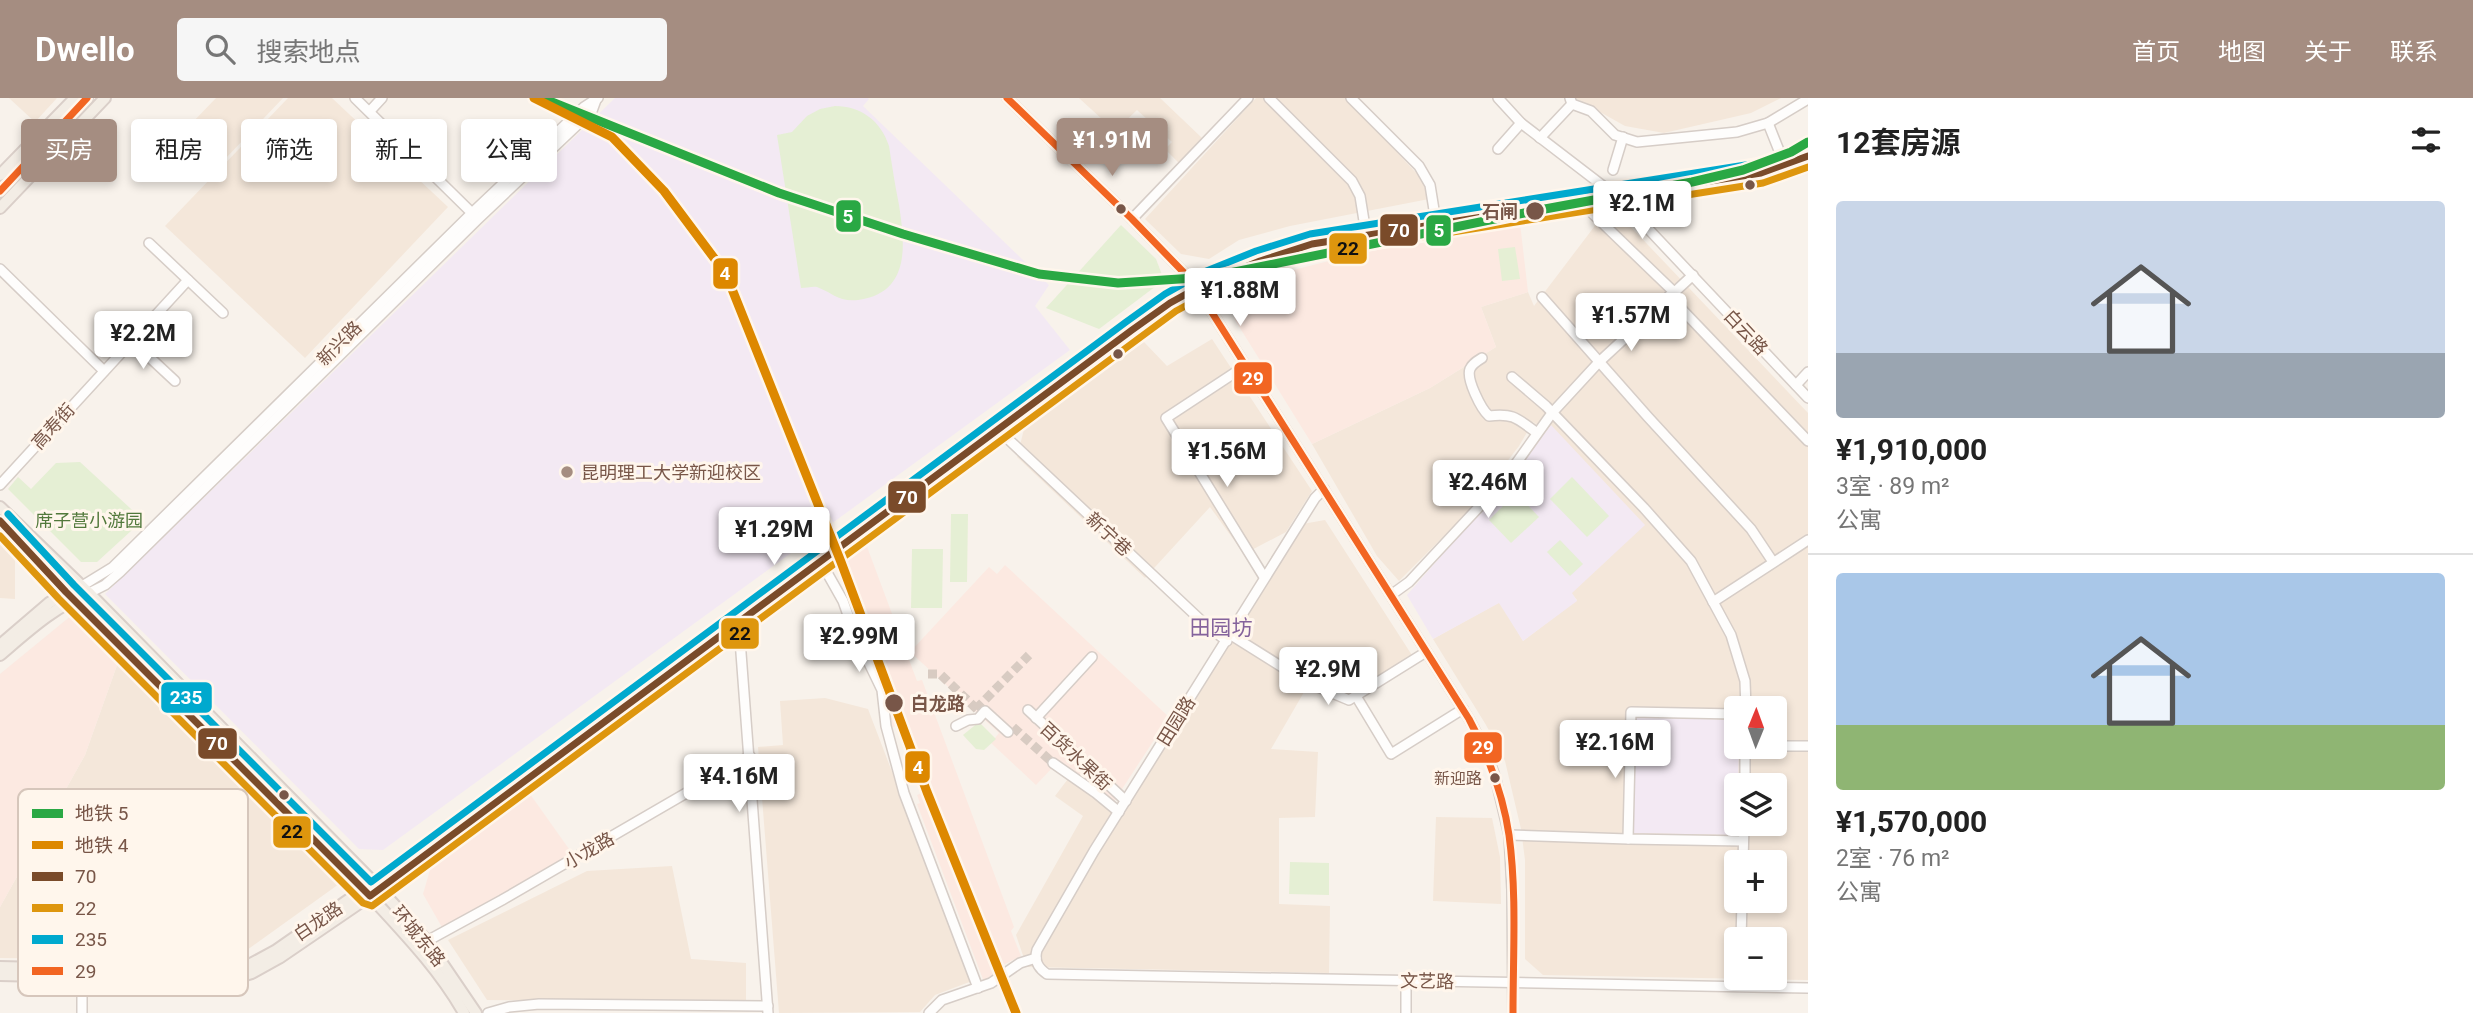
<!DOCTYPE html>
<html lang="zh">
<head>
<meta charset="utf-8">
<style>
  :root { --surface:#fff; --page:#f6f6f6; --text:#222; --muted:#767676; --line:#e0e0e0; --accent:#a58d81 }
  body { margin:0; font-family:Roboto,"Noto Sans SC",sans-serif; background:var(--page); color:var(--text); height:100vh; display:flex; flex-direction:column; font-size:26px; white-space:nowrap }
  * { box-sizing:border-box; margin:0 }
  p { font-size:23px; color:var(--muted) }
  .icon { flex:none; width:38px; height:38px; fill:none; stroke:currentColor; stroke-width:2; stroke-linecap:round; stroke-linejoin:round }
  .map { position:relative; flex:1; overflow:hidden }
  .drawer { display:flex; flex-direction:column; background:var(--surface); width:665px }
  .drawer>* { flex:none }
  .hud { position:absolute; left:21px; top:21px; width:665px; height:63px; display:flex; gap:14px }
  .needle { width:46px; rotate:1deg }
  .fabs { position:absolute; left:1724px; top:598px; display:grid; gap:14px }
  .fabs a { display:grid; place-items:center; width:63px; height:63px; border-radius:7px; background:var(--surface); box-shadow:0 4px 10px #0003; font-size:35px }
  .price { position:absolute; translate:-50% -60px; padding:0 16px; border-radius:7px; background:#fff; color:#222; font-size:23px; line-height:46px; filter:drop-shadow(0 2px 4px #0008) }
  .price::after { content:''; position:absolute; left:50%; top:42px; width:21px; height:16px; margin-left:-10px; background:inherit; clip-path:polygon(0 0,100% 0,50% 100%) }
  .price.on { background:var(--accent); color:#fff }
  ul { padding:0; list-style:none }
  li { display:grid; align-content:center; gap:14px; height:371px; padding:0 28px }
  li+li { border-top:2px solid var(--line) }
  li span { display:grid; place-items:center; height:217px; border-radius:7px; color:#555 }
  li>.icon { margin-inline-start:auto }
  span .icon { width:126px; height:126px; fill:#fffc; stroke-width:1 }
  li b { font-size:30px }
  h2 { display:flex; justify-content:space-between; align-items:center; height:84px; padding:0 28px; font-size:30px }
  .chip { padding:0 24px; border-radius:7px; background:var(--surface); box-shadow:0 4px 10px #0003; font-size:24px; line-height:63px }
  .chip.on { background:var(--accent); color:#fff }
  header { display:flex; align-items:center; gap:42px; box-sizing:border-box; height:98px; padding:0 35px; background:var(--accent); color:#fff }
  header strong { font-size:33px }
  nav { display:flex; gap:38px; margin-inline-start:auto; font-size:24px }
  .search { width:490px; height:63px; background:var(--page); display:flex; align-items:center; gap:18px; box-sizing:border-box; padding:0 24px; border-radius:7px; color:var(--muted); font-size:26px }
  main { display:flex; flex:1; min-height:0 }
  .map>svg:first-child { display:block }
  .residential { fill:#f4e7da; fill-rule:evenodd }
  .commercial { fill:#fce9e1 }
  .education { fill:#f3e9f3 }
  .green { fill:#e5efd4 }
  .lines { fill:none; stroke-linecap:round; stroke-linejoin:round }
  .minor-tunnel { stroke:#d8cbc2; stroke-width:9; stroke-dasharray:9 4.5; stroke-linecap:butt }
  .minor-casing { stroke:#d6cdc7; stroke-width:12 }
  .major-casing { stroke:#dacfc9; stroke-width:14 }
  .minor { stroke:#fefdfc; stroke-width:9 }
  .major { stroke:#f3ede5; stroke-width:10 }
  .bus-1-casing { stroke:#fff6ec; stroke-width:12 }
  .bus-2-casing { stroke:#fff6ec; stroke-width:12 }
  .bus-3-casing { stroke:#fff6ec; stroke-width:12 }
  .bus-4-casing { stroke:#fff6ec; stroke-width:12 }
  .bus-1 { stroke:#7a4b2a; stroke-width:7 }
  .bus-2 { stroke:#de960e; stroke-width:7 }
  .bus-3 { stroke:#00a9ce; stroke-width:7 }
  .bus-4 { stroke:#f26522; stroke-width:7 }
  .metro-1-casing { stroke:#fff6ec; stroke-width:14 }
  .metro-2-casing { stroke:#fff6ec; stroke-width:14 }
  .metro-1 { stroke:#2aa844; stroke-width:9 }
  .metro-2 { stroke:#d80; stroke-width:9 }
  .bus-dot { fill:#785648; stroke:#fff6ec; stroke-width:2.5 }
  .poi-dot { fill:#a58d81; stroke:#fff6ec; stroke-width:2.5 }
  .labels { text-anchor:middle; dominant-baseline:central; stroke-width:6; stroke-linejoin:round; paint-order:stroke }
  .bus-label { font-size:16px; fill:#785648; stroke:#fff6ec; text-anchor:end }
  .stop-label { font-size:18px; font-weight:bold; fill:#785648; stroke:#fff6ec; text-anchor:end }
  .street-label { font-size:18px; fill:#785648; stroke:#fff6ec }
  .poi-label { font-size:18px; fill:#785648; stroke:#fff6ec; text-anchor:start }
  .park-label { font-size:18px; fill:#52793c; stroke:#fff6ec }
  .quarter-label { font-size:21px; fill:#85639c; stroke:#fff6ec }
  .key { fill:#fff6ec; stroke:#d6c6bb; stroke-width:2 }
  .key-label { font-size:19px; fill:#785648 }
  .line-badge { stroke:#fff6ec; stroke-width:2.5 }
  .badge-label { font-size:19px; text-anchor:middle; font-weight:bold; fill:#fff }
  .pale-badge-label { font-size:19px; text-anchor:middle; font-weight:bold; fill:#111 }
</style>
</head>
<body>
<header>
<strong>Dwello</strong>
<div class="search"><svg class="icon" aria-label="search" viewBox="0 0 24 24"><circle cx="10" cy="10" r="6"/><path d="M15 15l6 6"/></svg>搜索地点</div>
<nav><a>首页</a><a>地图</a><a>关于</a><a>联系</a></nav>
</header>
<main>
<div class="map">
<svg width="1808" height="915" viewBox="0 0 1808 915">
  <rect width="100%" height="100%" fill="#f8f2eb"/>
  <g class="residential">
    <polygon points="9,0 57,0 35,24"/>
    <polygon points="216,0 283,0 226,60 190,27"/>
    <polygon points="288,0 332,0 448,109 305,260 165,128"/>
    <polygon points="1079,0 1160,0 1202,40 1179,65 1165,51 1172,44 1137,12 1115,33"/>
    <polygon points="1256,0 1346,0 1421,80 1429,101 1290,128 1239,142 1209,161 1181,156 1145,121"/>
    <polygon points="1575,0 1781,0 1751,15 1664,35 1625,28"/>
    <path d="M1609 106 1808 315V882L1543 877 1525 861V762L1521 731 1505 663 1486 627 1433 541 1500 504 1523 543 1577 502 1572 496 1551 327 1547 333 1533 324 1519 348 1469 413 1399 483 1377 458 1312 346 1430 290 1496 249 1481 209 1528 194 1534 208 1594 129 1600 112ZM1736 611H1774V649H1736ZM1736 688H1774V726H1736ZM1736 765H1774V803H1736ZM1736 842H1774V880H1736Z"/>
    <polygon points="1212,241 1312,393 1286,434 1244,456 1210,409 1145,480 1017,359 1024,331 1144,244 1167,268"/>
    <polygon points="1325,422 1417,565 1351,606 1311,582 1271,651 1318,654 1315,719 1279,720 1279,806 1330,808 1329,875 1027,869 1016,837 1083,718 1055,698 1074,673 1116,710 1291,428"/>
    <polygon points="0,445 15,459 15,501 0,500"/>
    <polygon points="121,556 209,643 339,786 233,862 0,860 0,809 85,657"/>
    <polygon points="825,600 868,611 972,883 935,897 920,914 779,915 758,649 783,647 780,603"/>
    <polygon points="1436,719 1492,720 1500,759 1501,806 1433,803"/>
    <polygon points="672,768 691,861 746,865 746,905 487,902 448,842 587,773"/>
  </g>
  <g class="commercial">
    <polygon points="1520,125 1528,194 1481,209 1496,249 1430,290 1312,346 1235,222 1226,192 1246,184 1368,153"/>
    <polygon points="866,446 917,583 922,582 1014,829 1011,833 1021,858 1003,867 1004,872 984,884 917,706 920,705 917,697 929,692 905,626 892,629 890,611 853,516 864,511 845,461"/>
    <polygon points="1005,467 1169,619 1109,711 1053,669 1036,687 991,645 999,635 910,554 989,469 997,476"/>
    <polygon points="72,517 121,556 85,657 0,809 0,576"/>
    <polygon points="530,696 574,758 443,831 423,796 432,765 497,716"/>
  </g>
  <g class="education">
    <polygon points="615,0 868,0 869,1 863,8 1049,187 1035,208 1070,252 383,752 359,751 105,496"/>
    <polygon points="1551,327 1645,427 1572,495 1577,503 1523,543 1499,505 1433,541 1407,497 1527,360"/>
    <polygon points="1636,619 1736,622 1736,649 1739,649 1738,688 1736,688 1737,737 1633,735"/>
  </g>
  <g class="green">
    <path d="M835 8C861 8 881 23 889 48 892 68 895 87 899 107 905 146 911 195 858 202 838 204 833 195 817 189 813 188 806 190 801 190L777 37 792 34 807 18 820 11Z"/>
    <polygon points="1121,127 1156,161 1164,182 1099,231 1046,210"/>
    <polygon points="1515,149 1520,181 1502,183 1498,151"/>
    <polygon points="80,364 143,422 97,464 81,464 8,391 18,379 31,391 56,365"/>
    <polygon points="1572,379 1609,418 1587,439 1550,401"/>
    <polygon points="1516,395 1539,419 1511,445 1489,422"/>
    <polygon points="951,416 968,416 967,484 950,484"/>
    <polygon points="1560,442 1583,466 1570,478 1547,454"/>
    <polygon points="912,451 943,451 942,510 911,510"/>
    <polygon points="979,624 996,641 984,652 976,651 963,637"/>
    <polygon points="1290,764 1329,765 1329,797 1289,796"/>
  </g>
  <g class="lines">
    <g class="minor-tunnel">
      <polyline points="928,576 940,576 981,615"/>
      <polyline points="976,611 1029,557"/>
      <polyline points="1013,629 1053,665"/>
    </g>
    <g class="minor-casing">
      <g id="minor">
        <polyline points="355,0 474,117"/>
        <polyline points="534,0 564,12 572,20"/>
        <polyline points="1007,0 1132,121 1192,183 1469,621 1485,651 1495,678 1509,737 1512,792 1513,915"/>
        <polyline points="1269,0 1352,83 1360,98 1365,129"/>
        <polyline points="1351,0 1419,68 1430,87 1435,118"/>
        <polyline points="1498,0 1521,25 1620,101 1808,300"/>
        <polyline points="1570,0 1572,6 1591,13 1615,37 1637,44 1737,34 1768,25 1808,1"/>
        <polyline points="370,13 382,0"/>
        <polyline points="1768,25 1782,60"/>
        <polyline points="1540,40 1572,6"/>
        <polyline points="1498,51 1521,25"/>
        <polyline points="1613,72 1623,39"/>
        <polyline points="1590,101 1593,116 1674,194"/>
        <polyline points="1132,121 1248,0"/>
        <polyline points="149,145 223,215"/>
        <polyline points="0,171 104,273"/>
        <polyline points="1669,198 1808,343"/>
        <polyline points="1542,199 1648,319 1751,431 1773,464"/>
        <polyline points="131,242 175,283"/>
        <path d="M1482 260C1477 263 1472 266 1470 271 1466 281 1481 311 1489 318 1513 315 1517 320 1537 335"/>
        <polyline points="1245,268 1166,320 1264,479"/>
        <polyline points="1512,279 1546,308 1644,410 1691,463 1731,537 1745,583 1746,611"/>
        <polyline points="1796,287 1808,274"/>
        <polyline points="997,327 1008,341 1208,529 1227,543"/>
        <polyline points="0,387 188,182"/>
        <path d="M1324 391 1315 400 1094 753 1037 852C1034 863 1038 870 1047 876L1808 890"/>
        <polyline points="821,464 843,503 854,534 882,592 886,628 904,695 978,890"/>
        <polyline points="82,488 113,469 472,115 584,9 598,0"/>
        <polyline points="89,495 105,487 120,474 478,121 592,13 596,2"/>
        <polyline points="1391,497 1409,484 1505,381 1552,315 1599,264 1693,177"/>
        <polyline points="1713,504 1808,442"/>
        <polyline points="738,515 768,915"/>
        <polyline points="1231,537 1306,584 1349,602 1426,554"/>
        <polyline points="1356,598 1391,656 1463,611"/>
        <polyline points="1028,612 1126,703"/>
        <polyline points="1736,616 1631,614 1628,741 1743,743"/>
        <polyline points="1036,620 1092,559"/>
        <polyline points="956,628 968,622 978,621 985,613 1008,634"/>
        <polyline points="1774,648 1808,648"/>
        <polyline points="1053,665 1096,695 1119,714"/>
        <polyline points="1745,688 1745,649"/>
        <polyline points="1509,737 1628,741"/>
        <polyline points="1743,765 1744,726"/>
        <polyline points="1741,842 1742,803"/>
        <polyline points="427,843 502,802 750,658"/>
        <polyline points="82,915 82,879"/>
        <polyline points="488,915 509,909 539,906 768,908"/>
        <polyline points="929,915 942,902 991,885 1020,865 1036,860"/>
        <polyline points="1406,915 1406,883"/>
      </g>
    </g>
    <g class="major-casing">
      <g id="major">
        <polyline points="0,77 75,0"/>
        <polyline points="0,93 87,0"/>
        <polyline points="0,110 105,0"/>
        <polyline points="0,409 89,495 380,791 427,843 476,915"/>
        <path d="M0 423 66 494 370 798C404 835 439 871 464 915"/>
        <path d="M744 520 1132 232C1147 222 1161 210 1176 201 1217 176 1267 160 1312 146L1761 75 1808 58"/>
        <polyline points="0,547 49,505 72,491"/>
        <path d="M0 557C27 534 55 508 89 495"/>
        <path d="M0 869 166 873 234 872 249 867 275 853 397 768 1127 226C1142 215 1157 203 1172 194 1214 169 1264 152 1310 138L1759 67 1778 62 1808 48"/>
        <polyline points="0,877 166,881 235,880 252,875 279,860 380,791 726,533"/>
      </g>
    </g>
    <use href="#minor" class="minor"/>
    <use href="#major" class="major"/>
    <g class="bus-1-casing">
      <polyline id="bus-1" points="0,423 66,494 370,798 1132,232 1170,205 1208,184 1260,163 1312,146 1761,75 1808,58"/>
    </g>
    <g class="bus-2-casing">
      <polyline id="bus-2" points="0,438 59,501 363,805 372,808 1138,241 1176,213 1213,193 1264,173 1314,156 1763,85 1808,69"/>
    </g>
    <g class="bus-3-casing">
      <polyline id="bus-3" points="8,416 74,487 371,784 1126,224 1165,196 1204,174 1256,153 1310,136 1758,65 1804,48"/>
    </g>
    <g class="bus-4-casing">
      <g id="bus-4">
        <path d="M1007 0 1132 121 1192 183 1469 621C1488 657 1503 696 1509 737 1517 795 1513 857 1513 915"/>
        <polyline points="0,93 87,0"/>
      </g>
    </g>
    <use href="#bus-1" class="bus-1"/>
    <use href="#bus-2" class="bus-2"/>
    <use href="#bus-3" class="bus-3"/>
    <use href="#bus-4" class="bus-4"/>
    <g class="metro-1-casing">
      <polyline id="metro-1" points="542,0 779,95 903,136 1039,176 1118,185 1210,179 1534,113 1692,84 1743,72 1791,54 1808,44"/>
    </g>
    <g class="metro-2-casing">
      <polyline id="metro-2" points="534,0 612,39 664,93 726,176 841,464 927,694 1016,915"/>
    </g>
    <use href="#metro-1" class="metro-1"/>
    <use href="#metro-2" class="metro-2"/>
  </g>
  <g class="bus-dot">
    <circle cx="1750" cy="87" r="6"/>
    <circle cx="1121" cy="111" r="6"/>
    <circle cx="1535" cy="113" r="10"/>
    <circle cx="1118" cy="256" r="6"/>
    <circle cx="894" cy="605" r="10"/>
    <circle cx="1495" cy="680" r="6"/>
    <circle cx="284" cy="697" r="6"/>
  </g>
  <circle class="poi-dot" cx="567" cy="374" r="7"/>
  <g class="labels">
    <g class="bus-label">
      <text x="1482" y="680">新迎路</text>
    </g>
    <g class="stop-label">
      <text x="1518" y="113">石闸</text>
      <text x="911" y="605" text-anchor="start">白龙路</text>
    </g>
    <g class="street-label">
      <text transform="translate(1746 234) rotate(47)">白云路</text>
      <text transform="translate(339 245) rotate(-45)">新兴路</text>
      <text transform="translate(53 328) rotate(-48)">高寿街</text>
      <text transform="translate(1109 436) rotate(43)">新宁巷</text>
      <text transform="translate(1176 623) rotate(-58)">田园路</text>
      <text transform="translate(1076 658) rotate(43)">百货水果街</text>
      <text transform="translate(589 752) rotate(-30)">小龙路</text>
      <text transform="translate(318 823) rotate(-34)">白龙路</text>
      <text transform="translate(419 838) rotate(51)">环城东路</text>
      <text transform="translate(1427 883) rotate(1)">文艺路</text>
    </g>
    <g class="poi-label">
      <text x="581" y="374">昆明理工大学新迎校区</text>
    </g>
    <g class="park-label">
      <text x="89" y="422">席子营小游园</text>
    </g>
    <g class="quarter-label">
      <text x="1221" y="530">田园坊</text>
    </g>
  </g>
  <rect x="18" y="691" width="230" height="207" rx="10" class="key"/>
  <rect x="32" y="711" width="31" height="9" fill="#2aa844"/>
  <rect x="32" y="743" width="31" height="8" fill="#d80"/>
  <rect x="32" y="774" width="31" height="9" fill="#7a4b2a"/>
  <rect x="32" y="806" width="31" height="8" fill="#de960e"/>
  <rect x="32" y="837" width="31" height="9" fill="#00a9ce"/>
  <rect x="32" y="869" width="31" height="8" fill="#f26522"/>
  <g class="key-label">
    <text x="75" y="722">地铁 5</text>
    <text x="75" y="754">地铁 4</text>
    <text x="75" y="785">70</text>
    <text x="75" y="817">22</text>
    <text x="75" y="848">235</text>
    <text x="75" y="880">29</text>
  </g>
  <g class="line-badge">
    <rect x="835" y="101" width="27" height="34" rx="7" fill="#2aa844"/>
    <rect x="1379" y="115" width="40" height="34" rx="7" fill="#7a4b2a"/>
    <rect x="1425" y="116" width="27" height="33" rx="7" fill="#2aa844"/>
    <rect x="1328" y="134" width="40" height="33" rx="7" fill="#de960e"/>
    <rect x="712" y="159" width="27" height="33" rx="7" fill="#d80"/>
    <rect x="1233" y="263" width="40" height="34" rx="7" fill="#f26522"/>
    <rect x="887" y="382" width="40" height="34" rx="7" fill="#7a4b2a"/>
    <rect x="720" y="519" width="40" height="33" rx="7" fill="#de960e"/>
    <rect x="160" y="583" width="53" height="33" rx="7" fill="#00a9ce"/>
    <rect x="197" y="629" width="41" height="33" rx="7" fill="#7a4b2a"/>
    <rect x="1463" y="633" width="40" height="33" rx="7" fill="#f26522"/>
    <rect x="904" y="652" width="27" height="34" rx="7" fill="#d80"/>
    <rect x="272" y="717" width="40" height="34" rx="7" fill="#de960e"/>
  </g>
  <g class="badge-label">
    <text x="848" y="125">5</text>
    <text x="1399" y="139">70</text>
    <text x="1439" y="139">5</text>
    <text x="725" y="182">4</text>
    <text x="1253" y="287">29</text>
    <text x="907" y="406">70</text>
    <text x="186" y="606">235</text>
    <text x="217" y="652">70</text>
    <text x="1483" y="656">29</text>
    <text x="918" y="676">4</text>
  </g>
  <g class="pale-badge-label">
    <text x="1348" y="157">22</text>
    <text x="740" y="542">22</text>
    <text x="292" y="740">22</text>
  </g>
</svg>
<div class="fabs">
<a><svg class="needle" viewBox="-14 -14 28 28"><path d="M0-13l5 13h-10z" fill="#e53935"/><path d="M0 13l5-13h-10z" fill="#767676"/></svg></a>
<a><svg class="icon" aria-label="layers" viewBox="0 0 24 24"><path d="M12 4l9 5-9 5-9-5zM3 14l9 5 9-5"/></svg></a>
<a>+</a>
<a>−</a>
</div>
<b class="price on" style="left:1112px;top:80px">¥1.91M</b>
<b class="price" style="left:1642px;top:143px">¥2.1M</b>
<b class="price" style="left:1240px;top:230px">¥1.88M</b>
<b class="price" style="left:1631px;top:255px">¥1.57M</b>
<b class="price" style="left:143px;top:273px">¥2.2M</b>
<b class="price" style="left:1227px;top:391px">¥1.56M</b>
<b class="price" style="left:1488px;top:422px">¥2.46M</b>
<b class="price" style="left:774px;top:469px">¥1.29M</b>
<b class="price" style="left:859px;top:576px">¥2.99M</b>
<b class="price" style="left:1328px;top:609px">¥2.9M</b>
<b class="price" style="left:1615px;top:682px">¥2.16M</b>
<b class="price" style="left:739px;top:716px">¥4.16M</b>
<div class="hud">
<a class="chip on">买房</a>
<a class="chip">租房</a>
<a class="chip">筛选</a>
<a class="chip">新上</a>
<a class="chip">公寓</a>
</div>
</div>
<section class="drawer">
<h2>12套房源<svg class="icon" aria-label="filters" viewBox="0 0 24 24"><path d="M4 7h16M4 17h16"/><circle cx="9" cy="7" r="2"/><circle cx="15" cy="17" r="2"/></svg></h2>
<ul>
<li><span style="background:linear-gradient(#c9d6e8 70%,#9aa5b1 0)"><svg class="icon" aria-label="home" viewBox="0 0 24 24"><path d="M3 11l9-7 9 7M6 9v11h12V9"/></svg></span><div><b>¥1,910,000</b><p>3室 · 89 m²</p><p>公寓</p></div></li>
<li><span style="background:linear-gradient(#a9c7e8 70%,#8fb573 0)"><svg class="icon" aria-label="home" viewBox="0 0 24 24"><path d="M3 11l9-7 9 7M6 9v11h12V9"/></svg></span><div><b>¥1,570,000</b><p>2室 · 76 m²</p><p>公寓</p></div></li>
</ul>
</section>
</main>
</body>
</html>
